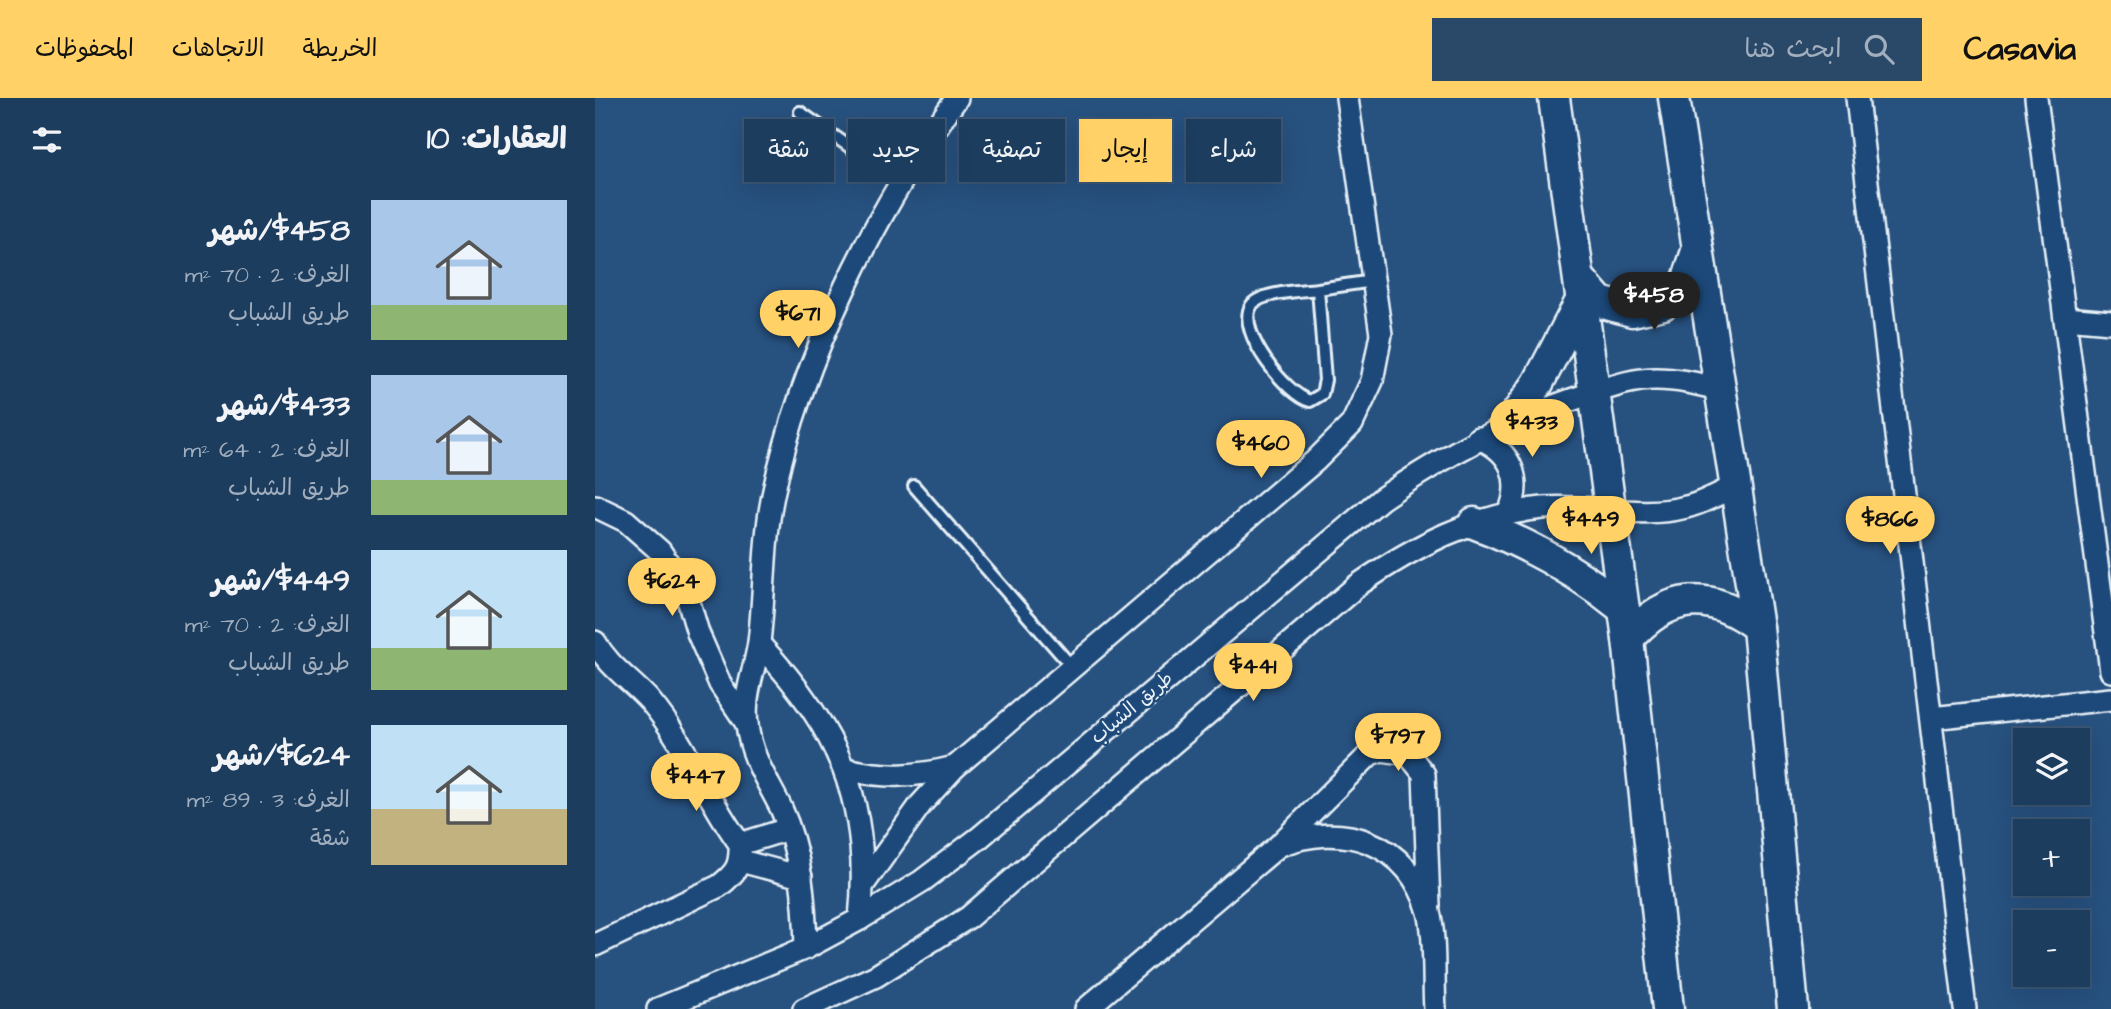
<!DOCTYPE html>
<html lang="ar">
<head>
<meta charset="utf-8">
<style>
  :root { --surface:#1d3d5f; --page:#2a4868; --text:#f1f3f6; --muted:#a0aebd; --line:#3b5674; --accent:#ffd166 }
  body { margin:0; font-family:"Architects Daughter","Playpen Sans Arabic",sans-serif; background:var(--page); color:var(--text); direction:rtl; height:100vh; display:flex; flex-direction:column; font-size:26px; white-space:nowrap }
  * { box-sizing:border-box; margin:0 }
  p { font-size:23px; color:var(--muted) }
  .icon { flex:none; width:38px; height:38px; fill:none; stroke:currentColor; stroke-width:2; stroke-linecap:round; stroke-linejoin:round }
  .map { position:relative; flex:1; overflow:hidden; direction:ltr }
  .panel { display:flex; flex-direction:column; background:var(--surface); width:595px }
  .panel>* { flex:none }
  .top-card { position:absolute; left:21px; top:21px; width:665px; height:63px; direction:rtl; display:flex; gap:14px }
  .tools { position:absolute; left:1418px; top:630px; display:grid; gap:14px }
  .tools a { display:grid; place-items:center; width:77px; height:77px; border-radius:0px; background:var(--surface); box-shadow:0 7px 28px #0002,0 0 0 2px var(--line); font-size:35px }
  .price { position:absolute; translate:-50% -60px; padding:0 16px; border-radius:24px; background:var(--accent); color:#111; font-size:23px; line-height:46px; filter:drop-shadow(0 2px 4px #0008) }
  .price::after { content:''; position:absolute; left:50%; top:42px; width:21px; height:16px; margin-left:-10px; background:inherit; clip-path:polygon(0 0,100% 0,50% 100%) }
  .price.active { background:#222; color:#fff }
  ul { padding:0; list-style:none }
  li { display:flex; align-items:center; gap:21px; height:175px; padding:0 28px }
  li span { display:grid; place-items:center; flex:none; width:196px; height:140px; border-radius:0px; color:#555 }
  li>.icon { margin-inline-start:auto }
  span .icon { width:84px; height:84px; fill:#fffc; stroke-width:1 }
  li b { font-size:30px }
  h2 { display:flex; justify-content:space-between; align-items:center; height:84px; padding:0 28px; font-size:30px }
  .tag { padding:0 24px; border-radius:0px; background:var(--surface); box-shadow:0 7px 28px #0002,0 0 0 2px var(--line); font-size:24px; line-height:63px }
  .tag.active { background:var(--accent); color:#111 }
  header { display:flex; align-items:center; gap:42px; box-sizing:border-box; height:98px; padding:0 35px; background:var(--accent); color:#111 }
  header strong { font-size:33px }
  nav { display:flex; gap:38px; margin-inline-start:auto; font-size:24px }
  .search { width:490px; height:63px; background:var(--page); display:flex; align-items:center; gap:18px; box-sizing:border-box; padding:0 24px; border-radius:0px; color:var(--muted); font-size:26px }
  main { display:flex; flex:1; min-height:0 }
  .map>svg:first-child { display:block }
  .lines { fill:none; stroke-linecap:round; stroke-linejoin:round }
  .lane-casing { stroke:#e8f1f8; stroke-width:16 }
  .street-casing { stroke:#e8f1f8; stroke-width:26 }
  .secondary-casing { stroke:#e8f1f8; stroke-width:35 }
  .lane { stroke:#1f4a7a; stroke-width:10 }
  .street { stroke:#1f4a7a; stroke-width:21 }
  .secondary { stroke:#1f4a7a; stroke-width:30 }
  .labels { text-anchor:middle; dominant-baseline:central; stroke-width:5; stroke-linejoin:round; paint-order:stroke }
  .street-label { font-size:19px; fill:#e8f1f8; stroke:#1f4a7a }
</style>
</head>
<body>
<header>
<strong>Casavia</strong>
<div class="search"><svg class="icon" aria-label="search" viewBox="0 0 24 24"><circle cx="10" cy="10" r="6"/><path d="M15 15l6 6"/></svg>ابحث هنا</div>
<nav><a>الخريطة</a><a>الاتجاهات</a><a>المحفوظات</a></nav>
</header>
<main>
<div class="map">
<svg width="1516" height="911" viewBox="0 0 1516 911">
  <rect width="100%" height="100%" fill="#27517f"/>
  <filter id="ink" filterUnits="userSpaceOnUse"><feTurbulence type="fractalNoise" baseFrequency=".0143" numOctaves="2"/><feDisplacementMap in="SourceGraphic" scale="14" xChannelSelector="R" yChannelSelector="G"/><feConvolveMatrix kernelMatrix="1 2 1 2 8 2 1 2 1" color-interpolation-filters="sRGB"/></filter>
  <g filter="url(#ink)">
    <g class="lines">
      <g class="lane-casing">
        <g id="lane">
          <polyline points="205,14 306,85"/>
          <path d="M723 191C708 193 664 194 656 208 641 234 692 297 715 303L727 296 730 282 723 191 778 183"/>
          <polyline points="319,388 478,570"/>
        </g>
      </g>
      <g class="street-casing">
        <g id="street">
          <polyline points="1262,0 1370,911"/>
          <polyline points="1441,0 1516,573"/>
          <polyline points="1470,220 1516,224"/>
          <path d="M883 340C917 353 928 382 914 415"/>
          <polyline points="0,408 31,423 65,453 90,491 103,535 125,586 152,626"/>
          <path d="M0 544C14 569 36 582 55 603 92 647 112 701 145 746 146 768 141 775 124 788L0 847"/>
          <path d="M164 546C243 629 277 705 265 821"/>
          <polyline points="1336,620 1516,601"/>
          <path d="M250 671C290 680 321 679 360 669"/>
          <polyline points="687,744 775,656 787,652 813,656 829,676 834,807"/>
          <polyline points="145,746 193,731"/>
          <polyline points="146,763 206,779"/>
          <polyline points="268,787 326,706 360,669 720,363 757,326 777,283 786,236 752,0"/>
          <path d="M211 850C210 802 206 754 186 710 172 682 156 659 152 627 148 596 160 573 164 544 170 495 168 446 178 397 206 261 281 111 362 0"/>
          <path d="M63 911 211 850 265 821 327 783 384 740 786 401C851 356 918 320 994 296 1016 289 1037 281 1061 281 1083 281 1103 286 1124 291"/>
          <path d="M209 911 281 878 374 819 763 487C819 448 879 417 948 410 994 406 1047 421 1091 409 1108 405 1124 396 1140 388"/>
          <path d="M491 911 683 748C747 722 813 743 834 814 841 840 838 883 840 911"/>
        </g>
      </g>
      <g class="secondary-casing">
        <g id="secondary">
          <polyline points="959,0 1033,541 1073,911"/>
          <polyline points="1079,0 1163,529 1198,911"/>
          <polyline points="985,181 1005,204 1037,213 1068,206 1092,184 1102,153"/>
          <polyline points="915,325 943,285 988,199"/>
          <path d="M879 425C935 446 983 474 1029 511"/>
          <path d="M1033 541C1072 495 1115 491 1163 529"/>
        </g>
      </g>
      <use href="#lane" class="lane"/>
      <use href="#street" class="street"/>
      <use href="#secondary" class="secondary"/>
    </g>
  </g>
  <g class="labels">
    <g class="street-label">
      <text transform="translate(537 610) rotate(-40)">طريق الشباب</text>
    </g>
  </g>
</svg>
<div class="tools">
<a><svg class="icon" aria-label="layers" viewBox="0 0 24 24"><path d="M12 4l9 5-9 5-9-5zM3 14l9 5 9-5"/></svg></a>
<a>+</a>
<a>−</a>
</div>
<b class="price active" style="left:1059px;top:234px">$458</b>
<b class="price" style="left:203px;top:252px">$671</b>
<b class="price" style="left:937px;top:361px">$433</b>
<b class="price" style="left:666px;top:382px">$460</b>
<b class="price" style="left:996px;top:458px">$449</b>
<b class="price" style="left:1295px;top:458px">$866</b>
<b class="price" style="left:77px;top:520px">$624</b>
<b class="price" style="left:658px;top:605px">$441</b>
<b class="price" style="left:803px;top:675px">$797</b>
<b class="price" style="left:101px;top:715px">$447</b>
<div class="top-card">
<a class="tag">شراء</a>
<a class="tag active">إيجار</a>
<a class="tag">تصفية</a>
<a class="tag">جديد</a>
<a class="tag">شقة</a>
</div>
</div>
<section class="panel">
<h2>العقارات: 10<svg class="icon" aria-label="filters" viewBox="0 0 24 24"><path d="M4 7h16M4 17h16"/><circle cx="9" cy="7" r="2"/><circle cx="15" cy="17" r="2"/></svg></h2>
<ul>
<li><span style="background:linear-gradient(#a9c7e8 75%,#8fb573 0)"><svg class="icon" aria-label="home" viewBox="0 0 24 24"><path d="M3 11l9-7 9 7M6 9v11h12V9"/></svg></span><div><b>$458/شهر</b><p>الغرف: 2 · 70 m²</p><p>طريق الشباب</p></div></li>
<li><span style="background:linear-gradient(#a9c7e8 75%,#8fb573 0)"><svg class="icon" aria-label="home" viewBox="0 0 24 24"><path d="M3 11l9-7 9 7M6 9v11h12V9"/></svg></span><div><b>$433/شهر</b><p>الغرف: 2 · 64 m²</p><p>طريق الشباب</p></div></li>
<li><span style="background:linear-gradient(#bfe0f5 70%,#8fb573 0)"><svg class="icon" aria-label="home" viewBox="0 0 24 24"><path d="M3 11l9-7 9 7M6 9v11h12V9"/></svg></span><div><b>$449/شهر</b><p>الغرف: 2 · 70 m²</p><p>طريق الشباب</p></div></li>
<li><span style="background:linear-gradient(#bfe0f5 60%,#c2b280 0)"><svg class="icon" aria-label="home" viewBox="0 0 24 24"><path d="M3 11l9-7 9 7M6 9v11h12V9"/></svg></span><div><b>$624/شهر</b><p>الغرف: 3 · 89 m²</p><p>شقة</p></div></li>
</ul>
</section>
</main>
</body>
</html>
